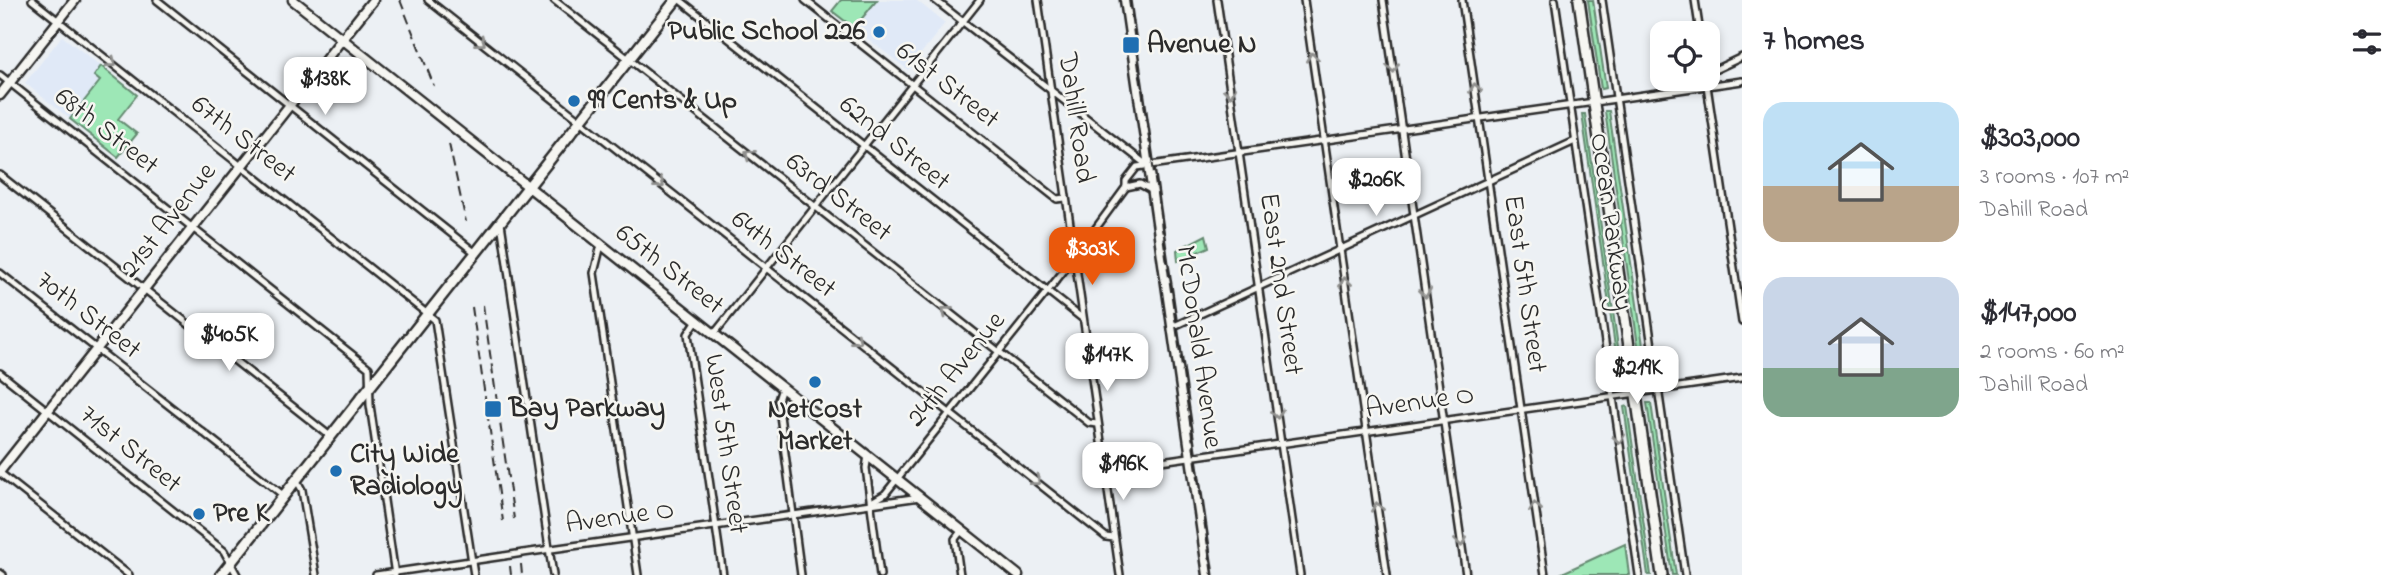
<!DOCTYPE html>
<html lang="en">
<head>
<meta charset="utf-8">
<style>
  :root { --surface:#fff; --page:#f2f2f3; --text:#2b2b33; --muted:#7c7c81; --accent:#ea580c }
  body { margin:0; font-family:"Indie Flower",sans-serif; background:var(--page); color:var(--text); height:100vh; display:flex; flex-direction:column; font-size:26px; white-space:nowrap }
  * { box-sizing:border-box; margin:0 }
  p { font-size:23px; color:var(--muted) }
  .icon { flex:none; width:38px; height:38px; fill:none; stroke:currentColor; stroke-width:2; stroke-linecap:round; stroke-linejoin:round }
  .map { position:relative; flex:1; overflow:hidden }
  .sheet { display:flex; flex-direction:column; background:var(--surface); width:665px }
  .sheet>* { flex:none }
  .fabs { position:absolute; left:1650px; top:21px; display:grid; gap:14px }
  .fabs a { display:grid; place-items:center; width:70px; height:70px; border-radius:14px; background:var(--surface); box-shadow:0 4px 10px #0003; font-size:35px }
  .price { position:absolute; translate:-50% -60px; padding:0 16px; border-radius:14px; background:#fff; color:#222; font-size:23px; line-height:46px; filter:drop-shadow(0 2px 4px #0008) }
  .price::after { content:''; position:absolute; left:50%; top:42px; width:21px; height:16px; margin-left:-10px; background:inherit; clip-path:polygon(0 0,100% 0,50% 100%) }
  .price.current { background:var(--accent); color:#fff }
  ul { padding:0; list-style:none }
  li { display:flex; align-items:center; gap:21px; height:175px; padding:0 21px }
  li span { display:grid; place-items:center; flex:none; width:196px; height:140px; border-radius:21px; color:#555 }
  li>.icon { margin-inline-start:auto }
  span .icon { width:84px; height:84px; fill:#fffc; stroke-width:1 }
  li b { font-size:30px }
  h2 { display:flex; justify-content:space-between; align-items:center; height:84px; padding:0 21px; font-size:30px }
  main { display:flex; flex:1; min-height:0 }
  .map>svg:first-child { display:block }
  .built { fill:#e0e9f7 }
  .green { fill:#9de7b6; stroke:#648970; stroke-width:2 }
  .lines { fill:none; stroke-linecap:round; stroke-linejoin:round }
  .street-casing { stroke:#2b2b2b; stroke-width:10 }
  .secondary-casing { stroke:#2b2b2b; stroke-width:13 }
  .primary-casing { stroke:#2b2b2b; stroke-width:14 }
  .street { stroke:#f6f6f2; stroke-width:5 }
  .secondary { stroke:#f6f6f2; stroke-width:8 }
  .primary { stroke:#f6f6f2; stroke-width:9 }
  .rail { stroke:#2b2b2b; stroke-width:2; stroke-dasharray:10 5; stroke-linecap:butt }
  .street-bridge-casing { stroke:#2b2b2b; stroke-width:10; stroke-linecap:butt }
  .street-bridge { stroke:#f6f6f2; stroke-width:5 }
  .oneway { stroke:#90908e }
  .poi-dot { fill:#1f6fb2; stroke:#f6f6f2; stroke-width:2.5 }
  .labels { text-anchor:middle; dominant-baseline:central; stroke-width:5; stroke-linejoin:round; paint-order:stroke }
  .poi-label { font-size:28px; font-weight:bold; fill:#2b2b2b; stroke:#f6f6f2; text-anchor:start }
  .street-label { font-size:28px; fill:#2b2b2b; stroke:#f6f6f2 }
</style>
</head>
<body>
<main>
<div class="map">
<svg width="1742" height="575" viewBox="0 0 1742 575">
  <rect width="100%" height="100%" fill="#ecf0f4"/>
  <filter id="ink" filterUnits="userSpaceOnUse"><feTurbulence type="fractalNoise" baseFrequency=".0143" numOctaves="2"/><feDisplacementMap in="SourceGraphic" scale="14" xChannelSelector="R" yChannelSelector="G"/><feConvolveMatrix kernelMatrix="1 2 1 2 8 2 1 2 1" color-interpolation-filters="sRGB"/></filter>
  <g filter="url(#ink)">
    <g class="built">
      <polygon points="877,0 916,0 945,23 908,70 854,28"/>
      <polygon points="62,36 101,66 94,75 100,81 70,119 25,83"/>
    </g>
    <g class="green">
      <polygon points="841,0 877,0 854,28 832,11"/>
      <polygon points="1588,0 1593,0 1606,88 1601,89"/>
      <polygon points="101,66 137,95 118,119 137,134 118,157 70,119 100,81 94,76"/>
      <polygon points="1605,111 1609,111 1648,380 1643,381"/>
      <polygon points="1582,114 1585,114 1623,382 1620,382"/>
      <polygon points="1206,235 1209,247 1178,261 1177,250"/>
      <polygon points="1647,403 1651,403 1676,575 1672,575"/>
      <polygon points="1627,406 1651,575 1648,575 1624,407"/>
      <polygon points="1625,544 1629,575 1558,575"/>
    </g>
    <g class="lines">
      <g class="street-casing">
        <g id="street">
          <polyline points="32,0 435,320 474,575"/>
          <polyline points="157,0 477,254"/>
          <polyline points="428,0 1106,537 1114,538"/>
          <polyline points="554,0 1089,423 1098,424"/>
          <polyline points="680,0 1083,319"/>
          <polyline points="805,0 1057,199 1065,198"/>
          <polyline points="935,0 1148,166"/>
          <polyline points="1038,0 1120,575"/>
          <polyline points="1217,0 1300,575"/>
          <polyline points="1304,0 1387,575"/>
          <polyline points="1383,0 1466,575"/>
          <polyline points="1462,0 1545,575"/>
          <polyline points="1555,0 1639,575"/>
          <polyline points="1602,0 1685,575"/>
          <polyline points="1695,0 1700,33"/>
          <polyline points="1708,73 1742,57"/>
          <polyline points="0,75 369,368 370,405 395,575"/>
          <polyline points="1706,79 1742,322"/>
          <polyline points="0,175 330,436"/>
          <polyline points="1126,187 1140,184 1151,190"/>
          <polyline points="501,223 553,575"/>
          <polyline points="601,245 594,273 638,575"/>
          <polyline points="0,273 283,495"/>
          <polyline points="697,320 688,334 723,575"/>
          <polyline points="1172,327 1575,141"/>
          <polyline points="714,334 980,0"/>
          <polyline points="0,373 224,551 237,575"/>
          <polyline points="782,388 778,400 801,575"/>
          <polyline points="868,456 866,468 880,575"/>
          <polyline points="1105,469 1742,378"/>
          <polyline points="0,473 129,575"/>
          <polyline points="296,479 302,490 316,575"/>
          <polyline points="870,503 885,494 1074,258 1126,187 1126,181 1137,167 1742,81"/>
          <polyline points="523,553 920,497"/>
          <polyline points="0,573 3,575"/>
          <polyline points="376,575 504,556"/>
          <polyline points="960,575 955,539 962,530"/>
        </g>
      </g>
      <g class="secondary-casing">
        <g id="secondary">
          <polyline points="293,0 1018,575"/>
          <polyline points="1125,0 1208,575"/>
          <polyline points="0,95 75,0"/>
          <polyline points="0,471 373,0"/>
        </g>
      </g>
      <g class="primary-casing">
        <g id="primary">
          <polyline points="1579,0 1662,575"/>
          <polyline points="221,575 676,0"/>
        </g>
      </g>
      <use href="#street" class="street"/>
      <use href="#secondary" class="secondary"/>
      <use href="#primary" class="primary"/>
      <g class="rail">
        <polyline points="400,0 434,86"/>
        <polyline points="1129,0 1212,575"/>
        <polyline points="449,144 466,222"/>
        <polyline points="483,305 514,519"/>
        <polyline points="472,307 503,521"/>
        <polyline points="521,564 522,575"/>
        <polyline points="510,566 511,575"/>
      </g>
      <g class="street-bridge-casing">
        <polyline id="street-bridge" points="504,556 523,553"/>
      </g>
      <use href="#street-bridge" class="street-bridge"/>
    </g>
    <defs><path id="oneway-chevron" d="M-2-3.5L2.5 0L-2 3.5" fill="none" stroke-width="1.6" stroke-linecap="round" stroke-linejoin="round" transform="scale(1.75)"/></defs>
    <g class="oneway">
      <use href="#oneway-chevron" transform="translate(481 42) rotate(38)"/>
      <use href="#oneway-chevron" transform="translate(1312 57) rotate(-98)"/>
      <use href="#oneway-chevron" transform="translate(112 63) rotate(38)"/>
      <use href="#oneway-chevron" transform="translate(1393 68) rotate(82)"/>
      <use href="#oneway-chevron" transform="translate(1475 88) rotate(-98)"/>
      <use href="#oneway-chevron" transform="translate(1230 92) rotate(82)"/>
      <use href="#oneway-chevron" transform="translate(749 154) rotate(-142)"/>
      <use href="#oneway-chevron" transform="translate(660 184) rotate(38)"/>
      <use href="#oneway-chevron" transform="translate(1345 282) rotate(-98)"/>
      <use href="#oneway-chevron" transform="translate(1425 293) rotate(82)"/>
      <use href="#oneway-chevron" transform="translate(946 311) rotate(-142)"/>
      <use href="#oneway-chevron" transform="translate(857 340) rotate(38)"/>
      <use href="#oneway-chevron" transform="translate(1277 414) rotate(82)"/>
      <use href="#oneway-chevron" transform="translate(1619 439) rotate(82)"/>
      <use href="#oneway-chevron" transform="translate(1036 481) rotate(38)"/>
      <use href="#oneway-chevron" transform="translate(1377 507) rotate(-98)"/>
      <use href="#oneway-chevron" transform="translate(1535 507) rotate(-98)"/>
      <use href="#oneway-chevron" transform="translate(1461 542) rotate(82)"/>
    </g>
  </g>
  <g class="poi-dot">
    <circle cx="879" cy="32" r="7"/>
    <rect x="1122" y="36" width="18" height="18" rx="3.5"/>
    <circle cx="574" cy="101" r="7"/>
    <circle cx="815" cy="382" r="7"/>
    <rect x="484" y="400" width="18" height="18" rx="3.5"/>
    <circle cx="336" cy="471" r="7"/>
    <circle cx="199" cy="514" r="7"/>
  </g>
  <g class="labels">
    <g class="poi-label">
      <text x="865" y="32" text-anchor="end">Public School 226</text>
      <text x="1147" y="45">Avenue N</text>
      <text x="588" y="101">99 Cents &amp; Up</text>
      <text x="509" y="409">Bay Parkway</text>
      <text x="815" y="410" text-anchor="middle">NetCost<tspan x="815" dy="32">Market</tspan></text>
      <text x="350" y="455">City Wide<tspan x="350" dy="32">Radiology</tspan></text>
      <text x="213" y="514">Pre K</text>
    </g>
    <g class="street-label">
      <text transform="translate(947 86) rotate(38)">61st Street</text>
      <text transform="translate(1075 118) rotate(82)">Dahill Road</text>
      <text transform="translate(106 132) rotate(38)">68th Street</text>
      <text transform="translate(243 140) rotate(38)">67th Street</text>
      <text transform="translate(894 144) rotate(39)">62nd Street</text>
      <text transform="translate(838 198) rotate(38)">63rd Street</text>
      <text transform="translate(169 221) rotate(-52)">21st Avenue</text>
      <text transform="translate(1610 222) rotate(82)">Ocean Parkway</text>
      <text transform="translate(783 255) rotate(38)">64th Street</text>
      <text transform="translate(669 270) rotate(38)">65th Street</text>
      <text transform="translate(1280 284) rotate(82)">East 2nd Street</text>
      <text transform="translate(1524 284) rotate(82)">East 5th Street</text>
      <text transform="translate(88 316) rotate(38)">70th Street</text>
      <text transform="translate(1198 347) rotate(82)">McDonald Avenue</text>
      <text transform="translate(957 370) rotate(-51)">24th Avenue</text>
      <text transform="translate(1420 403) rotate(-8)">Avenue O</text>
      <text transform="translate(725 444) rotate(82)">West 5th Street</text>
      <text transform="translate(130 450) rotate(39)">71st Street</text>
      <text transform="translate(620 518) rotate(-8)">Avenue O</text>
    </g>
  </g>
</svg>
<div class="fabs">
<a><svg class="icon" aria-label="locate" viewBox="0 0 24 24"><circle cx="12" cy="12" r="6"/><path d="M12 2v4M12 18v4M2 12h4M18 12h4"/></svg></a>
</div>
<b class="price" style="left:325px;top:117px">$138K</b>
<b class="price" style="left:1376px;top:218px">$206K</b>
<b class="price current" style="left:1092px;top:287px">$303K</b>
<b class="price" style="left:229px;top:373px">$405K</b>
<b class="price" style="left:1107px;top:393px">$147K</b>
<b class="price" style="left:1637px;top:406px">$219K</b>
<b class="price" style="left:1123px;top:502px">$196K</b>
</div>
<section class="sheet">
<h2>7 homes<svg class="icon" aria-label="filters" viewBox="0 0 24 24"><path d="M4 7h16M4 17h16"/><circle cx="9" cy="7" r="2"/><circle cx="15" cy="17" r="2"/></svg></h2>
<ul>
<li><span style="background:linear-gradient(#bfe0f5 60%,#b9a48a 0)"><svg class="icon" aria-label="home" viewBox="0 0 24 24"><path d="M3 11l9-7 9 7M6 9v11h12V9"/></svg></span><div><b>$303,000</b><p>3 rooms · 107 m²</p><p>Dahill Road</p></div></li>
<li><span style="background:linear-gradient(#c9d6e8 65%,#7fa58c 0)"><svg class="icon" aria-label="home" viewBox="0 0 24 24"><path d="M3 11l9-7 9 7M6 9v11h12V9"/></svg></span><div><b>$147,000</b><p>2 rooms · 60 m²</p><p>Dahill Road</p></div></li>
</ul>
</section>
</main>
</body>
</html>
